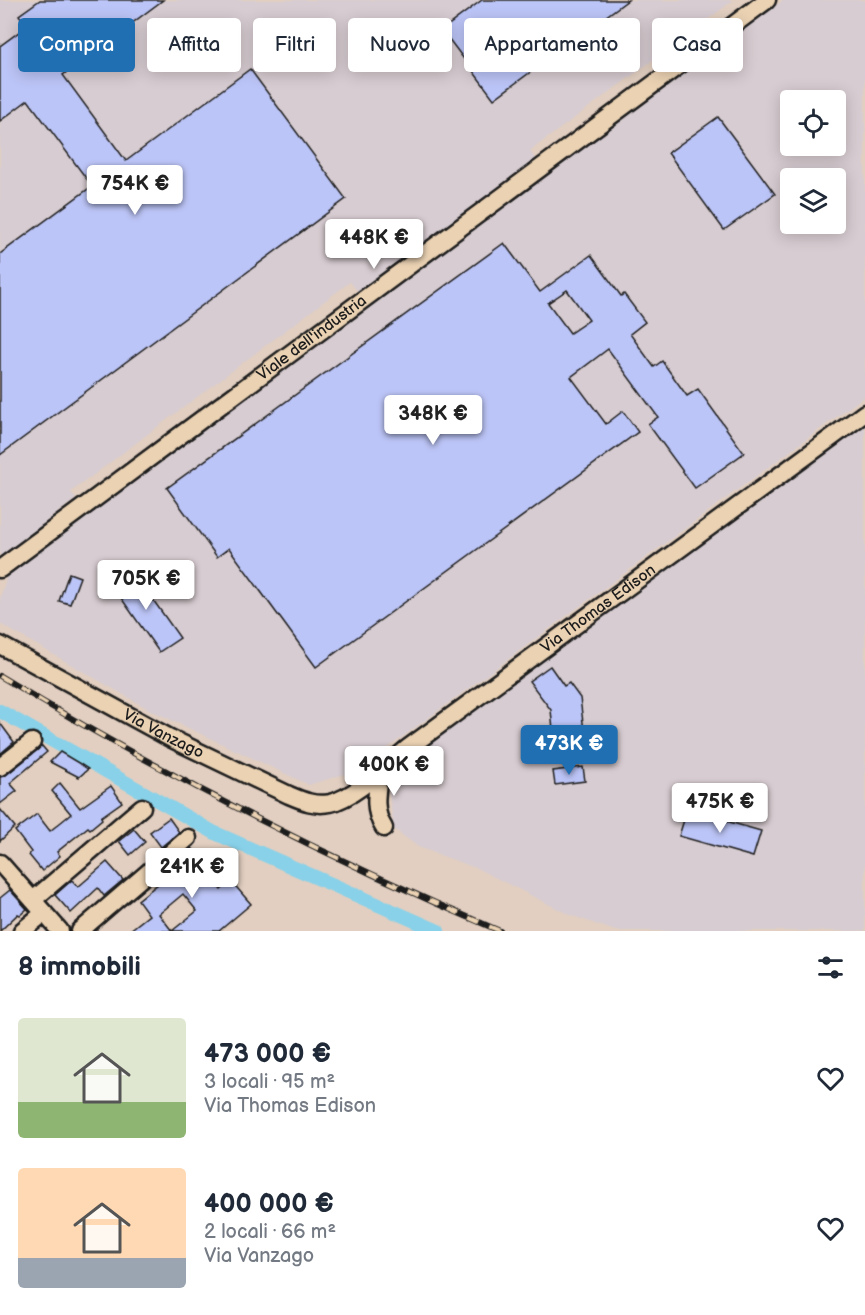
<!DOCTYPE html>
<html lang="it">
<head>
<meta charset="utf-8">
<style>
  :root { --surface:#fff; --page:#f6f6f7; --text:#1f2937; --muted:#747a83; --accent:#1f6fb2 }
  body { margin:0; font-family:"Balsamiq Sans",sans-serif; background:var(--page); color:var(--text); height:100vh; display:flex; flex-direction:column; font-size:22px; white-space:nowrap }
  * { box-sizing:border-box; margin:0 }
  p { font-size:20px; color:var(--muted) }
  .icon { flex:none; width:33px; height:33px; fill:none; stroke:currentColor; stroke-width:2; stroke-linecap:round; stroke-linejoin:round }
  .map { position:relative; height:931px; overflow:hidden }
  .details { display:flex; flex-direction:column; background:var(--surface); flex:1 }
  .details>* { flex:none }
  .hud { position:absolute; left:18px; top:18px; width:830px; height:54px; display:flex; gap:12px }
  .fabs { position:absolute; left:780px; top:90px; display:grid; gap:12px }
  .fabs a { display:grid; place-items:center; width:66px; height:66px; border-radius:6px; background:var(--surface); box-shadow:0 3px 15px #0003; font-size:30px }
  .price { position:absolute; translate:-50% -51px; padding:0 14px; border-radius:6px; background:#fff; color:#222; font-size:20px; line-height:39px; filter:drop-shadow(0 2px 3px #0008) }
  .price::after { content:''; position:absolute; left:50%; top:36px; width:18px; height:14px; margin-left:-9px; background:inherit; clip-path:polygon(0 0,100% 0,50% 100%) }
  .price.selected { background:var(--accent); color:#fff }
  ul { padding:0; list-style:none }
  li { display:flex; align-items:center; gap:18px; height:150px; padding:0 18px }
  li span { display:grid; place-items:center; flex:none; width:168px; height:120px; border-radius:6px; color:#555 }
  li>.icon { margin-inline-start:auto }
  span .icon { width:72px; height:72px; fill:#fffc; stroke-width:1 }
  li b { font-size:26px }
  h2 { display:flex; justify-content:space-between; align-items:center; height:72px; padding:0 18px; font-size:26px }
  .pill { padding:0 21px; border-radius:6px; background:var(--surface); box-shadow:0 3px 15px #0003; font-size:21px; line-height:54px }
  .pill.selected { background:var(--accent); color:#fff }
  .map>svg:first-child { display:block }
  .built { fill:#d7ccd1; fill-rule:evenodd }
  .lines { fill:none; stroke-linecap:round; stroke-linejoin:round }
  .canal { stroke:#88d1e9; stroke-width:14 }
  .building { fill:#bcc5f7; stroke:#1c1c1c; stroke-width:1.5; fill-rule:evenodd }
  .minor-casing { stroke:#1c1c1c; stroke-width:21 }
  .minor { stroke:#ebd2b3; stroke-width:16 }
  .rail-casing { stroke:#1c1c1c; stroke-width:6 }
  .rail { stroke:#ebd2b3; stroke-width:4; stroke-dasharray:11; stroke-linecap:butt }
  .labels { text-anchor:middle; dominant-baseline:central; stroke-width:6; stroke-linejoin:round; paint-order:stroke }
  .street-label { font-size:16px; fill:#1c1c1c; stroke:#ebd2b3 }
</style>
</head>
<body>
<div class="map">
<svg width="865" height="931" viewBox="0 0 865 931">
  <rect width="100%" height="100%" fill="#e2cfc1"/>
  <filter id="ink" filterUnits="userSpaceOnUse"><feTurbulence type="fractalNoise" baseFrequency=".0167" numOctaves="2"/><feDisplacementMap in="SourceGraphic" scale="12" xChannelSelector="R" yChannelSelector="G"/><feConvolveMatrix kernelMatrix="1 2 1 2 8 2 1 2 1" color-interpolation-filters="sRGB"/></filter>
  <g filter="url(#ink)">
    <g class="built">
      <polygon points="0,0 734,0 530,151 536,159 358,292 350,282 71,492 76,499 0,557"/>
      <path d="M783 0H865V396L358 770 309 785 150 710 0 624V598L8 572ZM790 100H836V146H790ZM790 178H836V224H790Z"/>
      <polygon points="865,419 865,931 615,931 570,915 478,869 418,847 394,829 386,773"/>
    </g>
    <g class="lines">
      <polyline class="canal" points="0,711 215,833 438,931"/>
    </g>
    <g class="building">
      <polygon points="40,0 163,0 63,75 126,161 250,69 346,199 0,455 0,254 92,186 28,100 0,121 0,46 27,26 19,15"/>
      <polygon points="482,0 628,0 494,99 442,30"/>
      <polygon points="718,117 775,194 724,230 668,153"/>
      <path d="M504 243 540 292 591 255 621 296 624 294 645 322 630 334 654 367 662 361 687 396 698 389 744 453 695 488 648 424 658 417 608 349 571 377 606 424 623 411 638 432 316 667 229 548 217 557 167 488ZM567 290 589 320 570 333 548 303Z"/>
      <polygon points="132,570 180,638 159,652 112,585"/>
      <polygon points="69,573 80,577 70,604 59,601"/>
      <polygon points="550,666 564,686 569,683 580,698 586,747 555,750 551,710 529,681"/>
      <polygon points="0,723 14,742 0,754"/>
      <polygon points="42,746 47,752 10,783 17,791 0,804 0,777 6,775"/>
      <polygon points="60,752 80,764 88,769 79,777 50,762"/>
      <polygon points="583,767 585,781 555,785 553,771"/>
      <polygon points="60,783 80,808 111,786 122,802 101,817 102,819 90,829 88,827 57,852 60,856 42,871 29,855 31,852 15,831 37,814 50,831 71,814 52,791"/>
      <polygon points="0,809 15,827 0,841"/>
      <polygon points="687,810 761,831 753,857 679,836"/>
      <polygon points="169,818 179,832 161,847 150,832"/>
      <polygon points="134,829 145,842 130,855 119,841"/>
      <polygon points="192,848 203,860 200,863 221,890 231,881 251,904 219,931 172,931 197,911 183,894 159,914 172,931 129,931 149,915 138,900 179,867 176,863"/>
      <polygon points="107,862 123,880 104,896 98,888 71,913 55,895 72,880 78,887"/>
      <polygon points="10,890 27,909 20,915 18,914 0,931 0,898"/>
    </g>
    <g class="lines">
      <g class="minor-casing">
        <g id="minor">
          <path id="s1" d="M0 569 767 0"/>
          <path id="s2" d="M0 645 170 738 289 795C303 801 315 806 330 803 356 797 387 765 408 748L865 413"/>
          <polyline points="0,767 32,742"/>
          <path d="M380 770C377 791 372 809 384 828"/>
          <polyline points="0,863 60,931"/>
          <polyline points="33,900 142,807"/>
          <polyline points="22,931 44,913"/>
          <polyline points="80,931 188,838"/>
        </g>
      </g>
      <use href="#minor" class="minor"/>
      <g class="rail-casing">
        <path id="rail" d="M0 676C160 773 328 858 500 931"/>
      </g>
      <use href="#rail" class="rail"/>
    </g>
  </g>
  <g class="labels">
    <g class="street-label">
      <text stroke="none"><textPath href="#s1" startOffset="388">Viale dell'industria</textPath></text>
      <text stroke="none"><textPath href="#s2" startOffset="700">Via Thomas Edison</textPath></text>
      <text stroke="none"><textPath href="#s2" startOffset="186">Via Vanzago</textPath></text>
    </g>
  </g>
</svg>
<div class="fabs">
<a><svg class="icon" aria-label="locate" viewBox="0 0 24 24"><circle cx="12" cy="12" r="6"/><path d="M12 2v4M12 18v4M2 12h4M18 12h4"/></svg></a>
<a><svg class="icon" aria-label="layers" viewBox="0 0 24 24"><path d="M12 4l9 5-9 5-9-5zM3 14l9 5 9-5"/></svg></a>
</div>
<b class="price" style="left:135px;top:216px">754K €</b>
<b class="price" style="left:374px;top:270px">448K €</b>
<b class="price" style="left:433px;top:446px">348K €</b>
<b class="price" style="left:146px;top:611px">705K €</b>
<b class="price selected" style="left:569px;top:776px">473K €</b>
<b class="price" style="left:394px;top:797px">400K €</b>
<b class="price" style="left:720px;top:834px">475K €</b>
<b class="price" style="left:192px;top:899px">241K €</b>
<div class="hud">
<a class="pill selected">Compra</a>
<a class="pill">Affitta</a>
<a class="pill">Filtri</a>
<a class="pill">Nuovo</a>
<a class="pill">Appartamento</a>
<a class="pill">Casa</a>
</div>
</div>
<section class="details">
<h2>8 immobili<svg class="icon" aria-label="filters" viewBox="0 0 24 24"><path d="M4 7h16M4 17h16"/><circle cx="9" cy="7" r="2"/><circle cx="15" cy="17" r="2"/></svg></h2>
<ul>
<li><span style="background:linear-gradient(#dfe7d0 70%,#8fb573 0)"><svg class="icon" aria-label="home" viewBox="0 0 24 24"><path d="M3 11l9-7 9 7M6 9v11h12V9"/></svg></span><div><b>473 000 €</b><p>3 locali · 95 m²</p><p>Via Thomas Edison</p></div><svg class="icon" aria-label="heart" viewBox="0 0 24 24"><path d="M12 20l-8-8c-3-5 5-10 8-4 3-6 11-1 8 4z"/></svg></li>
<li><span style="background:linear-gradient(#ffd9b3 75%,#9aa5b1 0)"><svg class="icon" aria-label="home" viewBox="0 0 24 24"><path d="M3 11l9-7 9 7M6 9v11h12V9"/></svg></span><div><b>400 000 €</b><p>2 locali · 66 m²</p><p>Via Vanzago</p></div><svg class="icon" aria-label="heart" viewBox="0 0 24 24"><path d="M12 20l-8-8c-3-5 5-10 8-4 3-6 11-1 8 4z"/></svg></li>
</ul>
</section>
</body>
</html>
